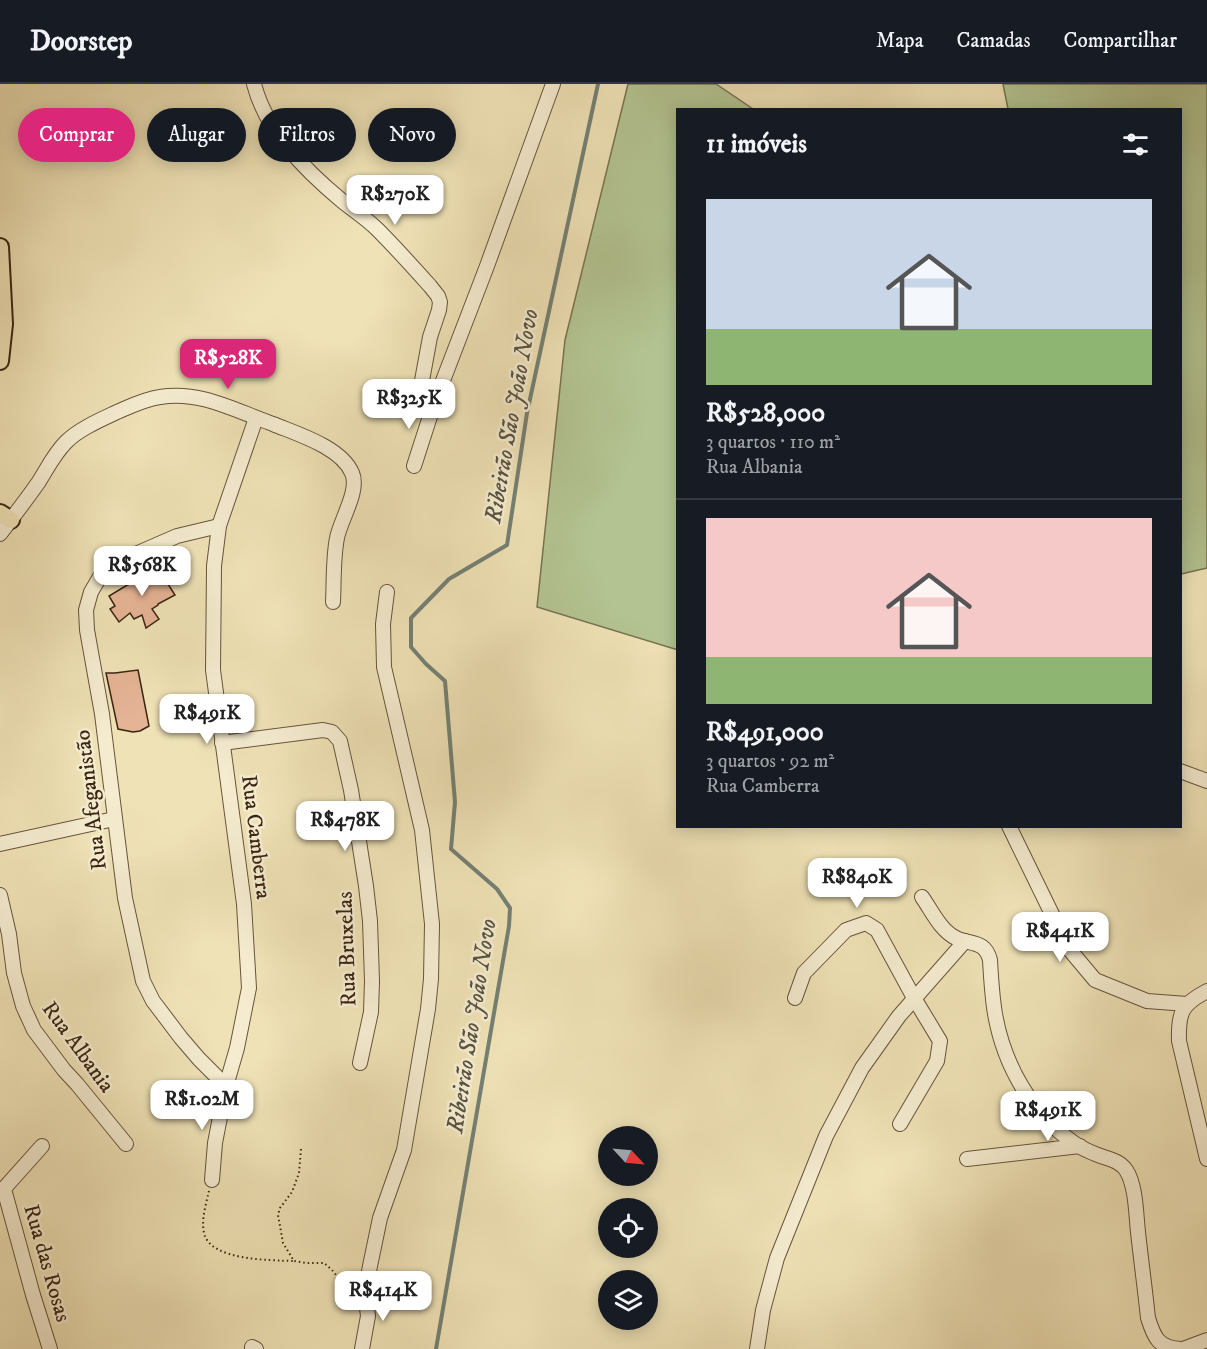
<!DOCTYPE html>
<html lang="pt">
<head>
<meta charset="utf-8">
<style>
  :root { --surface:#171b24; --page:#20242c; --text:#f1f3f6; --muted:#9ea1a6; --line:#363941; --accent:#db2777 }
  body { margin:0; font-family:"IM FELL DW Pica",serif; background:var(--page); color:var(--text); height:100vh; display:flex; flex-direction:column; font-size:22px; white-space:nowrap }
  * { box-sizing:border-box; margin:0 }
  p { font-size:20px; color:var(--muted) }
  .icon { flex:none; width:33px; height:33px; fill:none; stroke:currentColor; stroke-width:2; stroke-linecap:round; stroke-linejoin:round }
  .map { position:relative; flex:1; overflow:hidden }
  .sheet { position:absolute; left:676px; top:24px; width:506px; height:720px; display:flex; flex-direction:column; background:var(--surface); border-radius:0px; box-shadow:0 3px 15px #0003 }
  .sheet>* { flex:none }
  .top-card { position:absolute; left:18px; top:24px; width:568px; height:54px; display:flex; gap:12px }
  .needle { width:39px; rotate:116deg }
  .fabs { position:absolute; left:598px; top:1042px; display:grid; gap:12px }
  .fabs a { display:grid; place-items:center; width:60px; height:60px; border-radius:50%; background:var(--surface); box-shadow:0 3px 15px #0003; font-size:30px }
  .price { position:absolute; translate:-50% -51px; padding:0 14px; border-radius:12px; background:#fff; color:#222; font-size:20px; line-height:39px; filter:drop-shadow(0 2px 3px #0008) }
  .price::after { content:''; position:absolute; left:50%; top:36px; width:18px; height:14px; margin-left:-9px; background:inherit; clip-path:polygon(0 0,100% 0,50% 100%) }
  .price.active { background:var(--accent); color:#fff }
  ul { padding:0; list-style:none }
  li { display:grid; align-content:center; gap:12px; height:318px; padding:0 30px }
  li+li { border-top:2px solid var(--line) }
  li span { display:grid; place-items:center; height:186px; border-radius:0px; color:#555 }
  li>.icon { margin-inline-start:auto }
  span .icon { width:108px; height:108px; fill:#fffc; stroke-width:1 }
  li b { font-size:26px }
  h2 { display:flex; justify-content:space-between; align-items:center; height:72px; padding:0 30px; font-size:26px }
  .pill { padding:0 21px; border-radius:27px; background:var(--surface); box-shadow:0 3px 15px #0003; font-size:21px; line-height:54px }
  .pill.active { background:var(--accent); color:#fff }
  header { display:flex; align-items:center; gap:36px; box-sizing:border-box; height:84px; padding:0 30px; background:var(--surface); border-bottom:2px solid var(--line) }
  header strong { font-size:28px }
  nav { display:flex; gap:33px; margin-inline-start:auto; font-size:21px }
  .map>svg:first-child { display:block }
  .green { fill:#b3c492; stroke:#767452; stroke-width:1.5 }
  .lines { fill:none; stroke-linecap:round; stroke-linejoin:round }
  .stream { stroke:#748074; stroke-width:4 }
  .building { fill:#e5b395; stroke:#3a2513; stroke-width:1.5 }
  .minor-casing { stroke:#67543c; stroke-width:16 }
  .major-casing { stroke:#3a2513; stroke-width:20 }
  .path { stroke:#3a2513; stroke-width:2; stroke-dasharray:1.5 3; stroke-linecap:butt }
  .minor { stroke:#f5ecd0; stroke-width:14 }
  .major { stroke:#efe2b6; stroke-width:16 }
  .labels { text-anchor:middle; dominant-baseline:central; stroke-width:5; stroke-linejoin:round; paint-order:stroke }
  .street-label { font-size:22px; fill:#3a2513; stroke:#f5ecd0 }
  .water-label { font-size:24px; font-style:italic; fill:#575343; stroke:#f5ecd0 }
</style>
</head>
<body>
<header>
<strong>Doorstep</strong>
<nav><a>Mapa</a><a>Camadas</a><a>Compartilhar</a></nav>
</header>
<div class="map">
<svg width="1207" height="1265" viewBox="0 0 1207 1265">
  <rect width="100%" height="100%" fill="#efe2b6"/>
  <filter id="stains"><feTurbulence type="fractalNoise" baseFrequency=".00333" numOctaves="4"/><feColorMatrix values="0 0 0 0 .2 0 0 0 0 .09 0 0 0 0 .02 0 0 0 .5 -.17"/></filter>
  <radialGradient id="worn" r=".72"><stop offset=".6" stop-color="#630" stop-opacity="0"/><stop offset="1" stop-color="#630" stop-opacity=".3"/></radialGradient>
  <g class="green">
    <polygon points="628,0 716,0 753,25 678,26 678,566 537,523 565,256"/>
    <polygon points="1003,0 1207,0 1207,484 1181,490 1180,26 1008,25"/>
  </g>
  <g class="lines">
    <polyline class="stream" points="436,1265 509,842 510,824 497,805 451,765 455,718 445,597 426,580 411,563 411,534 449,495 507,461 527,329 598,0"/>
  </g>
  <g class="building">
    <polygon points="157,483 175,511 158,520 158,521 152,525 159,535 146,544 142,531 134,535 130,529 119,538 110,525 115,522 109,512"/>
    <polygon points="138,586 149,642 140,647 133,648 118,645 106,589 115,589"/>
  </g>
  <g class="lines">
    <g class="minor-casing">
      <g id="minor">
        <path d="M254 0C266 47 305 86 341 116 353 126 366 134 377 145 395 163 413 183 430 202L438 212 440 218 439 226 430 253 421 302 434 320"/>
        <polyline points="414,382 434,320 487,182 553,0"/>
        <polyline points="219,442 177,452 122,476 101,491 91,508 86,526 87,546 102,630 125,814 143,897 153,917 181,954 199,975 226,1002"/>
        <path d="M0 450C13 433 26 416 38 399 47 385 54 370 66 358 79 345 100 336 117 328 131 322 145 315 160 313 200 306 236 327 273 340 297 350 341 363 352 389 360 406 340 437 337 454 333 474 334 498 333 518"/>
        <polyline points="222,659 323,646 332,648 340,657 351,706 366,802 370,837 372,897 371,928 360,979"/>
        <polyline points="1180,687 1207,697"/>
        <polyline points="1009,742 1069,865 1095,896 1147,917 1187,920"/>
        <polyline points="0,760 114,735"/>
        <polyline points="0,811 9,850 14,889 23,922 34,946 64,986 77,1000 126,1060"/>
        <path d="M922 813C932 827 940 846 956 854 971 861 985 856 990 876 991 894 992 912 995 930 1004 981 1031 1029 1074 1059 1081 1064 1090 1068 1098 1071 1108 1075 1119 1076 1126 1086 1136 1101 1136 1130 1138 1148 1141 1176 1145 1205 1148 1234 1154 1253 1158 1264 1181 1265"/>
        <path d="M1207 907C1182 920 1178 928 1179 957L1207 1075"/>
        <polyline points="795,914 804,889 846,846 866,839 877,846 914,914 940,957 937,977 900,1040"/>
        <polyline points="967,1075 1080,1062"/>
        <polyline points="212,1096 215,1059 226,1002 237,964 249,904 244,820 213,586 214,482 219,442 256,334"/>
        <polyline points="4,1105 33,1211 50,1265"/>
        <polyline points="0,1109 42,1062"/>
        <polyline points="252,1263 256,1265"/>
        <polyline points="362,1265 368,1232 365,1208 370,1182 380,1134 404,1066 428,925 431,895 432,840 422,746 384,583 383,540 387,508"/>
        <polyline points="757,1265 763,1226 777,1174 826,1052 862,984 899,932 965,857"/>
        <polyline points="1183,1265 1207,1256"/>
      </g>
    </g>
    <g class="major-casing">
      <g id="major">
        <polyline points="0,163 4,240 0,277"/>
        <polyline points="0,429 11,436"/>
      </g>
    </g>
    <g class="path">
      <polyline points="301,1065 299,1089 292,1108 280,1124 278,1131 283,1159 294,1177 306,1179 324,1179 332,1186 353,1212"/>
      <path d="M209 1107C206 1120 201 1136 204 1149 210 1177 271 1176 293 1177"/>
    </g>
    <use href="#minor" class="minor"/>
    <use href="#major" class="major"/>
  </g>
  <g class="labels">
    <g class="street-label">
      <text transform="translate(91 716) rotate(-97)">Rua Afeganistão</text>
      <text transform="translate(256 753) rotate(83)">Rua Camberra</text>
      <text transform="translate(347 865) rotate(-92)">Rua Bruxelas</text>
      <text transform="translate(78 963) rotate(54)">Rua Albania</text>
      <text transform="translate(47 1179) rotate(74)">Rua das Rosas</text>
    </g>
    <g class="water-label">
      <text transform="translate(512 332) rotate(-80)">Ribeirão São João Novo</text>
      <text transform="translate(472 942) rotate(-81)">Ribeirão São João Novo</text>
    </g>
  </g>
  <rect width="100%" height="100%" filter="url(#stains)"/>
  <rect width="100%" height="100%" fill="url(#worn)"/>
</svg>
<div class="fabs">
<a><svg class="needle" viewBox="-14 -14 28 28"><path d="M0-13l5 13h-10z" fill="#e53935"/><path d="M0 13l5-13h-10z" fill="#9ea1a6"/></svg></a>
<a><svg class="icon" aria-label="locate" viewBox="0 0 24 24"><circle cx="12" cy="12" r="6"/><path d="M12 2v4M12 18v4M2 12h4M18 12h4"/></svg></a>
<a><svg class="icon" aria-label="layers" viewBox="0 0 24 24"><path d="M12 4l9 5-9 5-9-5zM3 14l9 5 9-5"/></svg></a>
</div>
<b class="price" style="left:395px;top:142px">R$270K</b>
<b class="price active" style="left:228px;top:306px">R$528K</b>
<b class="price" style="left:409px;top:346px">R$325K</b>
<b class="price" style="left:142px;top:513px">R$568K</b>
<b class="price" style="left:207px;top:661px">R$491K</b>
<b class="price" style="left:345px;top:768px">R$478K</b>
<b class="price" style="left:857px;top:825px">R$840K</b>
<b class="price" style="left:1060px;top:879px">R$441K</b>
<b class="price" style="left:202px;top:1047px">R$1.02M</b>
<b class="price" style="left:1048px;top:1058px">R$491K</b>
<b class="price" style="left:383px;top:1238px">R$414K</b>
<div class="top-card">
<a class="pill active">Comprar</a>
<a class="pill">Alugar</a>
<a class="pill">Filtros</a>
<a class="pill">Novo</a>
</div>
<section class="sheet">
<h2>11 imóveis<svg class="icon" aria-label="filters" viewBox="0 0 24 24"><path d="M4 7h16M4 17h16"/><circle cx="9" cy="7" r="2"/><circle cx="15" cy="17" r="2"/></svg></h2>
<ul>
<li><span style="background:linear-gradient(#c9d6e8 70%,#8fb573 0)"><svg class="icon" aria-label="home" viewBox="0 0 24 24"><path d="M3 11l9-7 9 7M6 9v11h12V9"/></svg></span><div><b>R$528,000</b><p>3 quartos · 110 m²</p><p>Rua Albania</p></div></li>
<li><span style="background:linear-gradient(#f6c9c9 75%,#8fb573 0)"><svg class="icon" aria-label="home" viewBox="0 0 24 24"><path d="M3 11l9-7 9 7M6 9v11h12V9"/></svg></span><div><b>R$491,000</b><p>3 quartos · 92 m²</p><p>Rua Camberra</p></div></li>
</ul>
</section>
</div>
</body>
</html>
